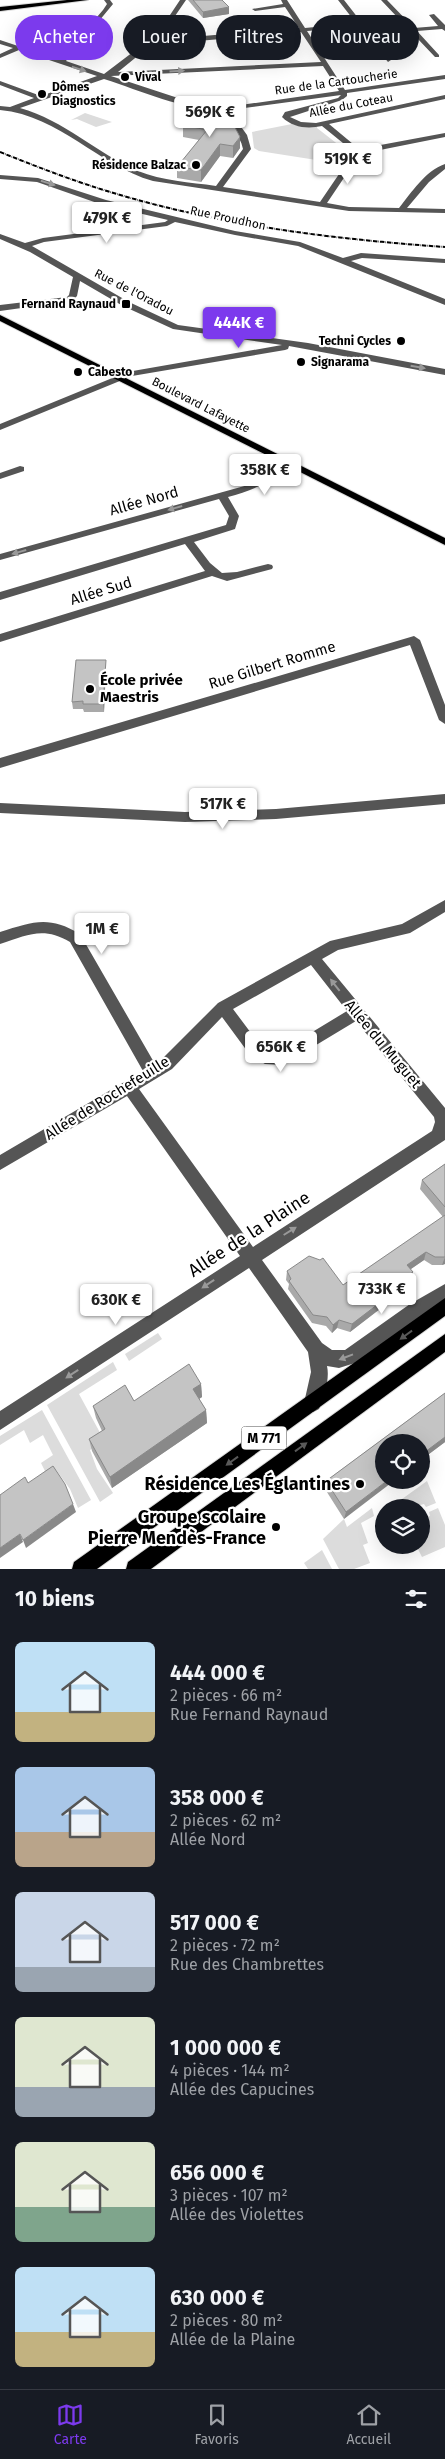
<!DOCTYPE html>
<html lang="fr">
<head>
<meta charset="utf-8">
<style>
  :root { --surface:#171b24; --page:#242831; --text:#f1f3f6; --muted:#9ea1a6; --line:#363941; --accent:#7c3aed }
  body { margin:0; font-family:"Fira Sans",sans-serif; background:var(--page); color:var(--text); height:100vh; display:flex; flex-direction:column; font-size:19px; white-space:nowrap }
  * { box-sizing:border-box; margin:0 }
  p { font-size:16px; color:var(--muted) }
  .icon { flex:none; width:28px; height:28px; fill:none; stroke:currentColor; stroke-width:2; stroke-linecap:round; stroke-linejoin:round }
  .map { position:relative; height:1569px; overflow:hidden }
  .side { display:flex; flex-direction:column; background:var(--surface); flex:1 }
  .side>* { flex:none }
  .hud { position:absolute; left:15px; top:15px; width:415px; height:45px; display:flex; gap:10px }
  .fabs { position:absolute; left:375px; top:1434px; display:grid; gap:10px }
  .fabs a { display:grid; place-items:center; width:55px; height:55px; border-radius:50%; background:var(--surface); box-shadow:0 5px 20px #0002; font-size:25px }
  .price { position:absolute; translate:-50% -42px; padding:0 11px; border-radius:5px; background:#fff; color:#222; font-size:16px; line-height:32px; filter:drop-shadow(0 1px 2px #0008) }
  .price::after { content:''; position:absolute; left:50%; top:30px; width:15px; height:11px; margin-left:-8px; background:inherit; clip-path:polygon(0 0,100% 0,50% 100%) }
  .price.current { background:var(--accent); color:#fff }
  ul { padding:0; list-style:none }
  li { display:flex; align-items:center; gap:15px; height:125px; padding:0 15px }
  li span { display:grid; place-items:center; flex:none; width:140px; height:100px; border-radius:8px; color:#555 }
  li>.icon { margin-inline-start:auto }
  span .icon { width:60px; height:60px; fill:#fffc; stroke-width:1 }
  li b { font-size:21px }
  h2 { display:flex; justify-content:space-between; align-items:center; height:60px; padding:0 15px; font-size:21px }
  .pill { padding:0 18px; border-radius:22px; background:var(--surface); box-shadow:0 5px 20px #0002; font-size:18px; line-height:45px }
  .pill.current { background:var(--accent); color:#fff }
  .dock { display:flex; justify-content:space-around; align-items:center; height:70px; border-top:1px solid var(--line); background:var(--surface); font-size:14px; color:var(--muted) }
  .dock a { display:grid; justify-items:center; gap:2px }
  .dock .current { color:var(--accent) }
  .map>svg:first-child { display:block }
  .green { fill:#dcdcdc }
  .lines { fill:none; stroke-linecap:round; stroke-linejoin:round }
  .major-casing { stroke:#dbdbdb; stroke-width:2 }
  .minor { fill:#555; fill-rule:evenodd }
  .major { fill:#000; fill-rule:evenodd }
  .rail { stroke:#000; stroke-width:2; stroke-dasharray:4.5 1 0.5 1; stroke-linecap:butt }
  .wall { fill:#a9a9a9 }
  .shaded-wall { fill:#898989 }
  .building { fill:#c4c4c4; stroke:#898989 }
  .oneway { fill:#999 }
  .oneway2 { fill:#595959 }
  .poi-dot { fill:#000; stroke:#fff; stroke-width:2 }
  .labels { text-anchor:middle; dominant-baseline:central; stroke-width:4.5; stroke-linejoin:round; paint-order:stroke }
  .far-poi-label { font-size:12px; font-weight:bold; fill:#000; stroke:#fff; text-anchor:start }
  .far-street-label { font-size:12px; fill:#000; stroke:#fff }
  .shield { fill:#fff; stroke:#4c4c4c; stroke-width:1 }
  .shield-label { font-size:14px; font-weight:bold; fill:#000 }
  .street-label { font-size:15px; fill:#000; stroke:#fff }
  .poi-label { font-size:15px; font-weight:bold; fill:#000; stroke:#fff; text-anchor:start }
  .near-street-label { font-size:18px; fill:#000; stroke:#fff }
  .near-poi-label { font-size:18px; font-weight:bold; fill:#000; stroke:#fff; text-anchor:end }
</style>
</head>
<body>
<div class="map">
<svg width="445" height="1569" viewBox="0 0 445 1569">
  <rect width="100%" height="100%" fill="#fff"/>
  <g class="green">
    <polygon points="85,113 112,122 96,127 77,119 71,120"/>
    <polygon points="292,124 303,127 317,126 317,128 349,153 342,164 259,151 254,148 252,132"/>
    <polygon points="158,1333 162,1339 129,1361 125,1354"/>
    <polygon points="113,1362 117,1370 79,1394 104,1440 90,1450 97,1469 113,1493 100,1502 47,1405"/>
    <polygon points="42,1410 91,1500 78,1508 70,1489 56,1470 47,1475 41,1463 53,1455 43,1435 30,1443 24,1430 0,1445 0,1436"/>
    <polygon points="427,1481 436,1503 426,1507 424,1504 413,1507 391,1507"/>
    <polygon points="372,1508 374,1516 361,1523 368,1543 363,1545 370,1563 354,1569 339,1569 323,1539 344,1519 347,1527"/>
    <polygon points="438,1508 445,1525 445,1547 422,1557 416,1545 421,1545 421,1519 430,1516 429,1512"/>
    <polygon points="322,1550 332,1569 308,1569 304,1563"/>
  </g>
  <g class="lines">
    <g class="major-casing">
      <g id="major">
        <polygon points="67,0 88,0 0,11 0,7"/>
        <polygon points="0,315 445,538 445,545 0,321"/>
        <polygon points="445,1298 445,1316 97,1569 72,1569 74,1562"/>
        <polygon points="445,1334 445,1352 151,1569 126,1569 128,1562"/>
      </g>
    </g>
    <g class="minor">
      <path d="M104 0H110L113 4 66 61 104 74 158 33 180 0H186L162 35 156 40 299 28 285 7 255 11 252 9 283 4 281 0H287L305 28 356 23 338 0H344L362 23 386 22 384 25 365 27 391 60 388 62 359 27 307 31 345 90 445 75V79L347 93V96L342 100 290 117 301 122 316 123 445 95V99L329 124 359 149 445 133V137L360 154 327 203 349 207 399 208C412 192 425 171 445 164V169L429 182 407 208 445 209V213L349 211 153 181C97 165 61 116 0 110V106L10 107 34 98 0 85V81L41 96 97 76 19 50 0 58V54L13 48 0 44V40L60 60 103 10 107 4ZM301 32 321 62 118 72 151 45ZM323 66 339 91 234 106H210L184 100 111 76ZM104 79C142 91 182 110 222 110 227 125 240 133 243 149L216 186C190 182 162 181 138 171 96 153 64 120 20 108ZM341 95 338 98 285 112 282 117C293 128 308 129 322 126L354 152 320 202 223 187 251 149 247 135 229 110Z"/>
      <polygon points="381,0 387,0 414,28 438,26 429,15 434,14 445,25 445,31 442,29 417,31 439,55 439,57 435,57"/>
      <polygon points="0,175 38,178 106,200 235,231 300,242 343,258 361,253 445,259 445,263 362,258 351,261 445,299 445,305 298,246 235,235 175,222 167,226 44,242 32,246 129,302 178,325 308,343 445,369 445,375 289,346 288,349 285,350 132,376 0,430 0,424 127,372 282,345 173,329 123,306 80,281 77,296 72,301 0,311 0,305 67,297 69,295 73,277 30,252 0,239 0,234 25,243 43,238 165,222 168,220 100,204 37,182 0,179"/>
      <path d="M291 461 296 464 295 466C273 481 253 490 228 497L239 516 235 529 194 542 210 563 222 573 237 572 268 564 272 565 273 567 272 569 227 581 212 576 0 642V634L205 571 185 544 0 600V592L226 525 229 516 219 499 0 560V554L248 485Z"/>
      <polygon points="20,466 24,467 24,471 0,479 0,473"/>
      <polygon points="414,636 420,640 445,705 445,724 439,720 410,645 0,768 0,758"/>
      <polygon points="445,794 445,804 276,819 185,822 0,813 0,803 185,812 276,809"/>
      <path d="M445 900V912L410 933 338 950 322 959 445 1108V1140L262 1260 322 1343 332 1350H345L410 1304 445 1284V1301L355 1363 339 1368 327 1366C330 1379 324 1397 319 1409L313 1412 307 1409 304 1403 311 1372 308 1352 249 1268 0 1430V1411L240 1256 127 1096 0 1170V1155L143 1071 70 942C43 926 28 935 0 944V932C33 922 48 915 80 934L155 1064 162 1059 218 1003 330 941 402 924ZM311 965 347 1011 281 1051H268L260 1045 233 1009ZM222 1017 250 1055 265 1064 283 1065 356 1021 434 1117 435 1122 432 1131 253 1247 139 1089 172 1069Z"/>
    </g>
    <use href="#major" class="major"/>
    <path class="rail" d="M0 152C35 166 71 180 107 191 217 225 331 239 445 247"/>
  </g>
  <g class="wall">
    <polygon points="188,0 222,0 229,14 203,18"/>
    <polygon points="216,107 240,148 233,158 220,156 201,182 177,178 177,167 199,140 183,137 183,125"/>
    <polygon points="106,668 104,712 84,712 83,709 73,709 72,702"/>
    <polygon points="445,1164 445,1264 442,1265 432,1265 424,1260 411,1269 411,1280 392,1294 390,1301 384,1306 350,1332 337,1328 332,1333 326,1326 312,1323 288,1289 289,1284 286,1280 287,1271 343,1285 443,1217 420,1189 422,1180"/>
    <polygon points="201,1384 202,1397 199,1399 206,1410 207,1423 112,1488 92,1451 89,1439 102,1431 96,1418 93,1406 134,1401"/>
    <polygon points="445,1393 445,1442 421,1460 421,1442 344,1519 325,1489 326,1481"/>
  </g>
  <g class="shaded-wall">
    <polygon points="229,7 229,14 203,18 203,12"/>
    <polygon points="240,137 240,148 233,158 233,146"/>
    <polygon points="220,144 220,156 201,182 201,170"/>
    <polygon points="106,660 106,668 104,712 103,704"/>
    <polygon points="426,1252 424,1260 405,1273 407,1265"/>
    <polygon points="445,1257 445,1264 442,1265"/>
    <polygon points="413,1272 411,1280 392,1294 390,1301 350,1332 352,1324 393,1286"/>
    <polygon points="339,1320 337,1328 332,1333 333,1325"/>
    <polygon points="201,1384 202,1397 194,1402 193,1389"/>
    <polygon points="206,1410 207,1423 112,1488 110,1477"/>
    <polygon points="445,1437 445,1442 421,1460 421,1455"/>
    <polygon points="388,1480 395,1480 344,1519 346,1512"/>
    <polygon points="73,1504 76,1512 26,1548 23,1540"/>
    <polygon points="20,1534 23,1542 0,1558 0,1548"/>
  </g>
  <g class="building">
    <polygon points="193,0 222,0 229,7 203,12"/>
    <polygon points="216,107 227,112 240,137 233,146 220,144 201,170 177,167 207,130 183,125"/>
    <polygon points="76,660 106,660 103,704 83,704 83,701 72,702"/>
    <polygon points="445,1164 445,1207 422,1180"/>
    <polygon points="445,1215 445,1257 435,1257 426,1252 407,1265 413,1272 393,1286 392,1293 386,1298 352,1324 339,1320 333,1325 327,1317 313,1315 289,1281 291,1279 287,1271 309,1256 320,1260 323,1258 343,1285"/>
    <polygon points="189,1364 201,1384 193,1389 206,1410 110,1477 89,1439 105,1429 93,1406 125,1385 134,1401"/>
    <polygon points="445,1393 445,1437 421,1455 421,1442 384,1442 384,1480 388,1480 346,1512 326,1481"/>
    <polygon points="53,1466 65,1484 73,1504 23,1540 20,1534 0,1548 0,1495 25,1477 28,1483"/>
  </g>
  <defs><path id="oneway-solid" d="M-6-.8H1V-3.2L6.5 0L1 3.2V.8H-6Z" transform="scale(1.25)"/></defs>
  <g class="oneway">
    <use href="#oneway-solid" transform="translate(79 69) rotate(18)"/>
    <use href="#oneway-solid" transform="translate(177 71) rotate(-3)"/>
    <use href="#oneway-solid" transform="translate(48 183) rotate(18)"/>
    <use href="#oneway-solid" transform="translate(418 367) rotate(10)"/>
    <use href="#oneway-solid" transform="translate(175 508) rotate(164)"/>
    <use href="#oneway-solid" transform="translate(19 552) rotate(164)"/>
    <use href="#oneway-solid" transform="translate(335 985) rotate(-128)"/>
    <use href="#oneway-solid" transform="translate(290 1231) rotate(-32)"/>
    <use href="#oneway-solid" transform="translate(208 1284) rotate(146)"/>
    <use href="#oneway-solid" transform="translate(346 1357) rotate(159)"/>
    <use href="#oneway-solid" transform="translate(72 1374) rotate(147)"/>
  </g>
  <g class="oneway2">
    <use href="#oneway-solid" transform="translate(406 1335) rotate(144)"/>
    <use href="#oneway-solid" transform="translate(301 1447) rotate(-36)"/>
    <use href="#oneway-solid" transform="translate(232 1461) rotate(144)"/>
  </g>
  <g class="poi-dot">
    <circle cx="125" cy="77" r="5"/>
    <circle cx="42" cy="94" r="5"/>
    <circle cx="196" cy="165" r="5"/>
    <rect x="121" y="299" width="10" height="10" rx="2.5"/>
    <circle cx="401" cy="341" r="5"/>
    <circle cx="301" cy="362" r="5"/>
    <circle cx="78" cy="372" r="5"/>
    <circle cx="90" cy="689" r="5"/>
    <circle cx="360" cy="1484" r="5"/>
    <circle cx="276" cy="1527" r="5"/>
  </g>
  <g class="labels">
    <g class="far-poi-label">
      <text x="135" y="77">Vival</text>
      <text x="52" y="87">Dômes<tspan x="52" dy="14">Diagnostics</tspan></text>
      <text x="186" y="165" text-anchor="end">Résidence Balzac</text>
      <text x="116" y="304" text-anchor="end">Fernand Raynaud</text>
      <text x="391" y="341" text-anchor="end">Techni Cycles</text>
      <text x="311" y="362">Signarama</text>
      <text x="88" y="372">Cabesto</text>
    </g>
    <g class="far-street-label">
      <text transform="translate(336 82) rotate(-8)">Rue de la Cartoucherie</text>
      <text transform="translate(351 105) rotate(-11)">Allée du Coteau</text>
      <text transform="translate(228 218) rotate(12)">Rue Proudhon</text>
      <text transform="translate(134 292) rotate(27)">Rue de l'Oradou</text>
      <text transform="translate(201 405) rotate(27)">Boulevard Lafayette</text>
    </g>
    <rect class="shield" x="241.5" y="1426.5" width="45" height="23" rx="4"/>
    <g class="shield-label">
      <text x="264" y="1438">M 771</text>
    </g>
    <g class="street-label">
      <text transform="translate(144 501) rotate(-16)">Allée Nord</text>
      <text transform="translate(101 591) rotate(-17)">Allée Sud</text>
      <text transform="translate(272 665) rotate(-17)">Rue Gilbert Romme</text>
      <text transform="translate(383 1044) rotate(50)">Allée du Muguet</text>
      <text transform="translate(107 1098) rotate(-32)">Allée de Rochefeuille</text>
    </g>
    <g class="poi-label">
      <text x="100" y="680">École privée<tspan x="100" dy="17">Maestris</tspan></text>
    </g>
    <g class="near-street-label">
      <text transform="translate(249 1234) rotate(-33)">Allée de la Plaine</text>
    </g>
    <g class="near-poi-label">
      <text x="350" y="1484">Résidence Les Églantines</text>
      <text x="266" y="1517">Groupe scolaire<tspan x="266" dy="21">Pierre Mendès-France</tspan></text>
    </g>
  </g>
</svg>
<div class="fabs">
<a><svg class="icon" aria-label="locate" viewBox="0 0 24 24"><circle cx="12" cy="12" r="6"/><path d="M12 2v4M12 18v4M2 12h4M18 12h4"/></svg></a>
<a><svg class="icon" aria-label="layers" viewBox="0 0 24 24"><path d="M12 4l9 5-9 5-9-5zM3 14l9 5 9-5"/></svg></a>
</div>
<b class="price" style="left:210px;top:138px">569K €</b>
<b class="price" style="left:348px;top:185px">519K €</b>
<b class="price" style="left:107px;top:244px">479K €</b>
<b class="price current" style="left:239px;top:349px">444K €</b>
<b class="price" style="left:265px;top:496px">358K €</b>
<b class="price" style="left:223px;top:830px">517K €</b>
<b class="price" style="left:102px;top:955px">1M €</b>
<b class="price" style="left:281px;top:1073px">656K €</b>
<b class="price" style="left:382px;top:1315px">733K €</b>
<b class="price" style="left:116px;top:1326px">630K €</b>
<div class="hud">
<a class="pill current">Acheter</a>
<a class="pill">Louer</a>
<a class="pill">Filtres</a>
<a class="pill">Nouveau</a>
</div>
</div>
<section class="side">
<h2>10 biens<svg class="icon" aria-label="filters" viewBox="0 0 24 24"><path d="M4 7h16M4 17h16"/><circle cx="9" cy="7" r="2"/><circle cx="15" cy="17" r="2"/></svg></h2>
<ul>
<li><span style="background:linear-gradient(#bfe0f5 70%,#c2b280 0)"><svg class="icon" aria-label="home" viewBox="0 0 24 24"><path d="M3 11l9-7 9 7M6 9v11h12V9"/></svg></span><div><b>444 000 €</b><p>2 pièces · 66 m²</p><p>Rue Fernand Raynaud</p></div></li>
<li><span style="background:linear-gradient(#a9c7e8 65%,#b9a48a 0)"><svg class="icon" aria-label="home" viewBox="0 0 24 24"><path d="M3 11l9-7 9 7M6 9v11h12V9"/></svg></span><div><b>358 000 €</b><p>2 pièces · 62 m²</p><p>Allée Nord</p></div></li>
<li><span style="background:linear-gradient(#c9d6e8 75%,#9aa5b1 0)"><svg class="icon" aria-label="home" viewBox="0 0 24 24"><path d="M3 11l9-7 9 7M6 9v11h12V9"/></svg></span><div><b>517 000 €</b><p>2 pièces · 72 m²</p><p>Rue des Chambrettes</p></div></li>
<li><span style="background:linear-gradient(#dfe7d0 70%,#9aa5b1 0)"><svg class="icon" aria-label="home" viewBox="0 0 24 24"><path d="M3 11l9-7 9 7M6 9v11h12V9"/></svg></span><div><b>1 000 000 €</b><p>4 pièces · 144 m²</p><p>Allée des Capucines</p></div></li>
<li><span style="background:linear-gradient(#dfe7d0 65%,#7fa58c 0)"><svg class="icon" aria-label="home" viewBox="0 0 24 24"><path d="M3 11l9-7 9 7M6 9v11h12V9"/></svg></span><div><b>656 000 €</b><p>3 pièces · 107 m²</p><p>Allée des Violettes</p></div></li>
<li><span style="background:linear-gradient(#bfe0f5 65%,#c2b280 0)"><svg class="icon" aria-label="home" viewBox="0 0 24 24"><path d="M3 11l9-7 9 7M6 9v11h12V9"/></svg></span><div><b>630 000 €</b><p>2 pièces · 80 m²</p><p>Allée de la Plaine</p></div></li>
</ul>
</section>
<nav class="dock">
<a class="current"><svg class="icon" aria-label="map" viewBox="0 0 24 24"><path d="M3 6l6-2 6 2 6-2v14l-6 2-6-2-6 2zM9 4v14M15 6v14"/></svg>Carte</a>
<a><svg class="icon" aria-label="saved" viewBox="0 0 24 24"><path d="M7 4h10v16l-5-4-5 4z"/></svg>Favoris</a>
<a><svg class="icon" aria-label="home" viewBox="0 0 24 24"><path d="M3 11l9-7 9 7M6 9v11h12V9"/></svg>Accueil</a>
</nav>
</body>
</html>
